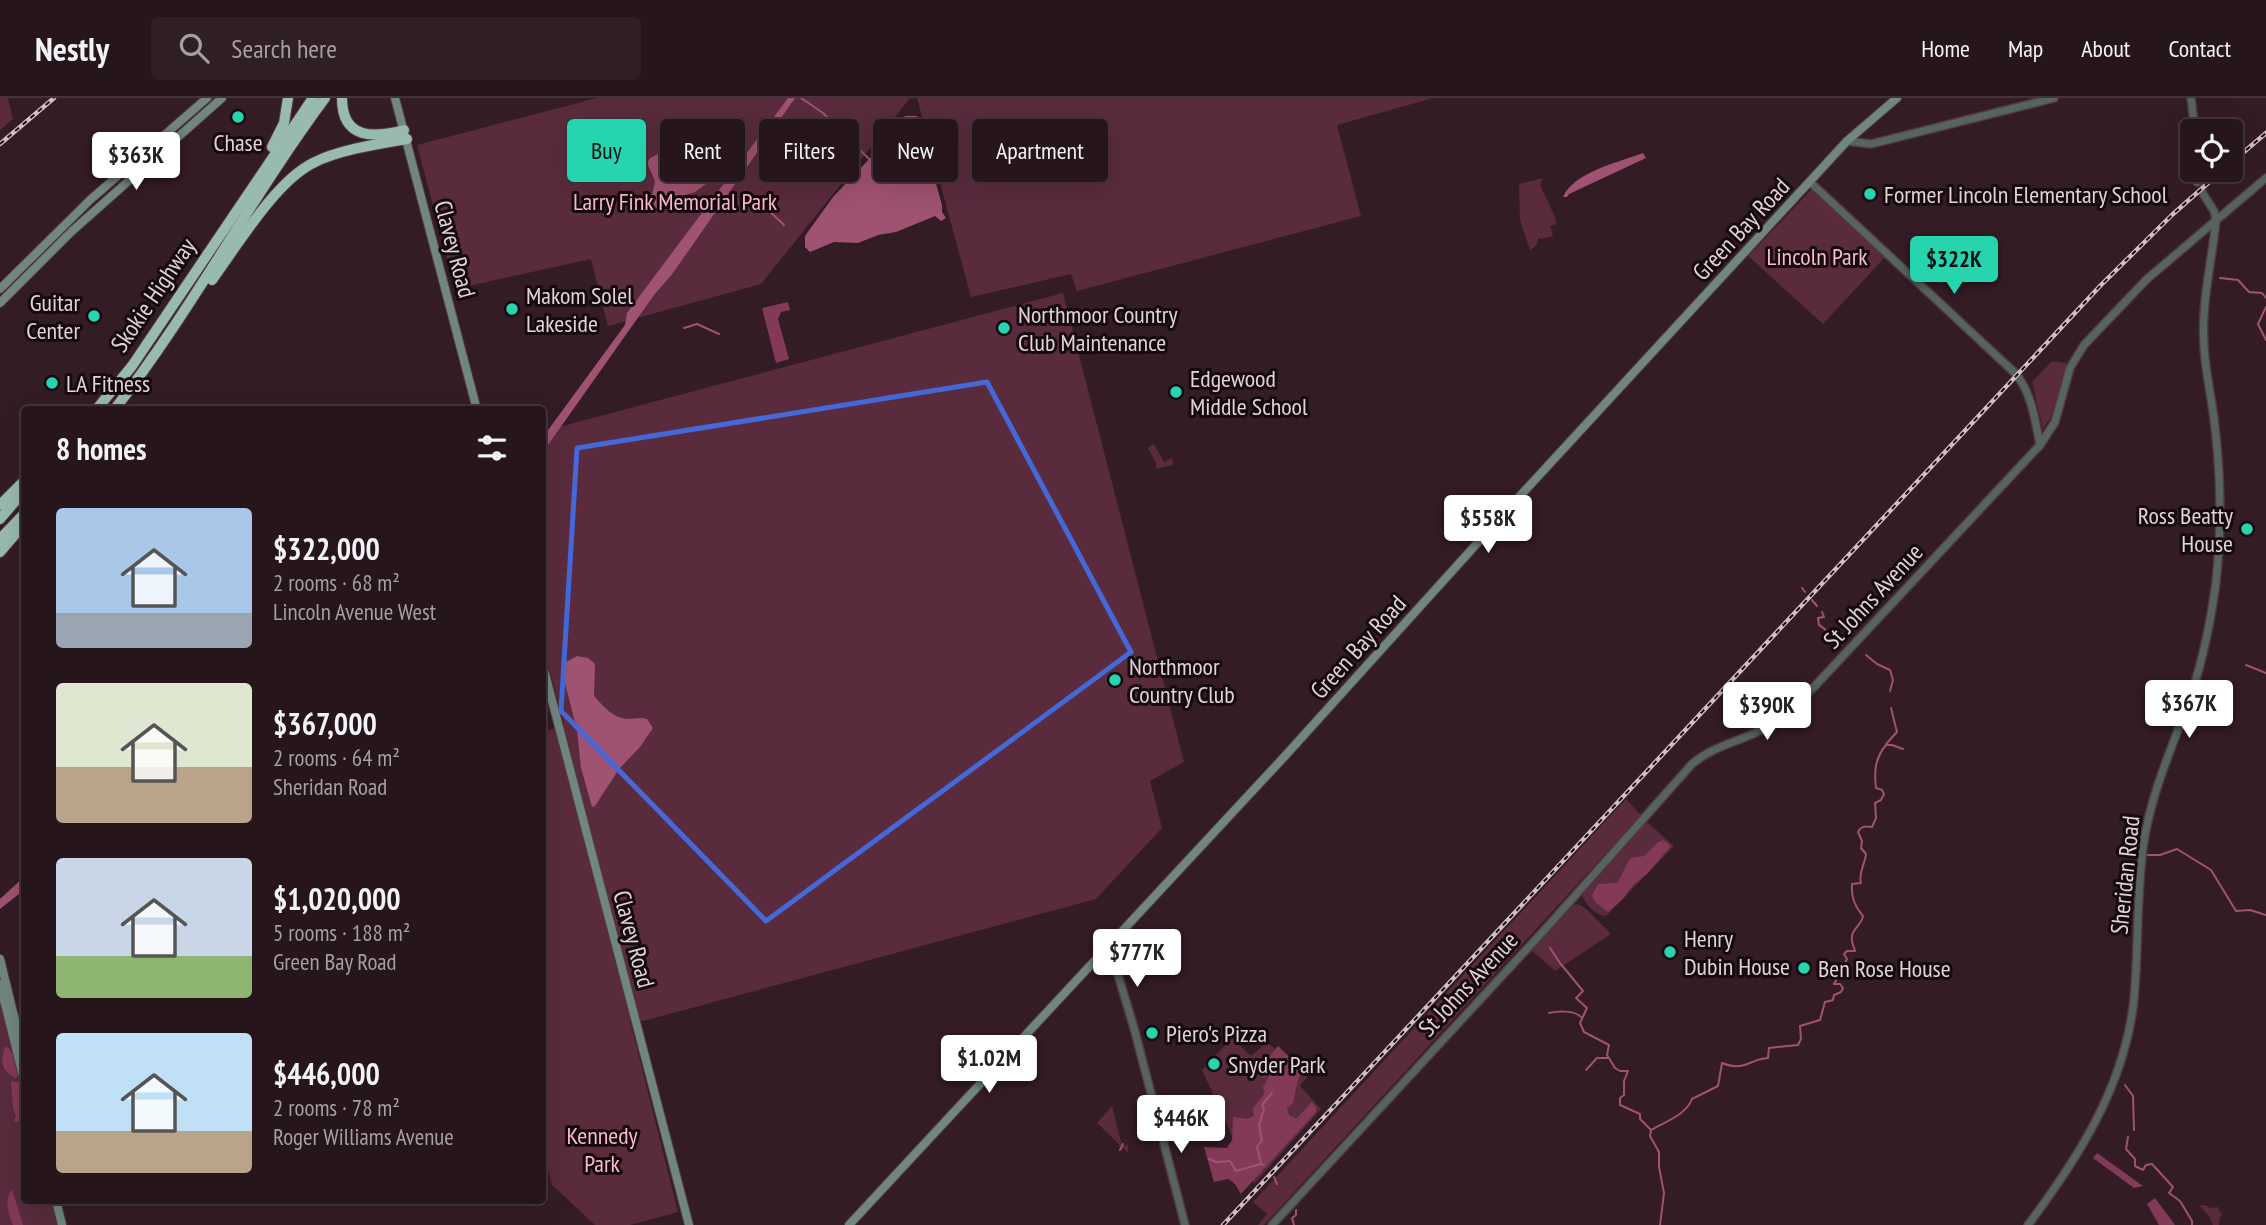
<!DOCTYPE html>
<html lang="en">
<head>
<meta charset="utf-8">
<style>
  :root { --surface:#27151c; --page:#2f1e25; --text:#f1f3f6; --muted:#a49fa3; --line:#43343b; --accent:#26d5ae }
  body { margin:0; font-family:"PT Sans Narrow",sans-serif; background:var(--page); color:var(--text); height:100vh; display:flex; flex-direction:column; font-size:26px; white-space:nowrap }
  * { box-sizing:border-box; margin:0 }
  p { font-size:23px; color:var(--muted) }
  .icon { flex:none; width:38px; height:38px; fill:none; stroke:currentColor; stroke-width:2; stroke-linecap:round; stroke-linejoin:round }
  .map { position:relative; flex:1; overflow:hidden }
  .panel { position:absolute; left:21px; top:308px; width:525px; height:798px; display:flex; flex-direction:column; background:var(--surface); border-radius:7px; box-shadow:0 7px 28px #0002,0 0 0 2px var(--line) }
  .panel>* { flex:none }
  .guide { position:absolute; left:567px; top:21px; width:665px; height:63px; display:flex; gap:14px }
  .controls { position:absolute; left:2180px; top:21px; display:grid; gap:14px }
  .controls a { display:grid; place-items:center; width:63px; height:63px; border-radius:7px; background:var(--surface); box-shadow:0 7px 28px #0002,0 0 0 2px var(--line); font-size:35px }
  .price { position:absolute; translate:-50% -60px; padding:0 16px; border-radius:7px; background:#fff; color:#222; font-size:23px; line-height:46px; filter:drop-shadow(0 2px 4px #0008) }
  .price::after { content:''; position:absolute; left:50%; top:42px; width:21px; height:16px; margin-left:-10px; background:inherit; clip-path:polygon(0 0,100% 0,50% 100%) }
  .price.on { background:var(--accent); color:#111 }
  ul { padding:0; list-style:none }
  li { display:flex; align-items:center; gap:21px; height:175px; padding:0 35px }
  li span { display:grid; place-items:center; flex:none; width:196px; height:140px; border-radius:7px; color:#555 }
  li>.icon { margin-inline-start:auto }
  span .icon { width:84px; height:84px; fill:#fffc; stroke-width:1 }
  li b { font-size:30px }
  h2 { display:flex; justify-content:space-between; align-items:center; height:84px; padding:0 35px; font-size:30px }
  .chip { padding:0 24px; border-radius:7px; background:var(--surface); box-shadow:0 7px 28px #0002,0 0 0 2px var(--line); font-size:24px; line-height:63px }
  .chip.on { background:var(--accent); color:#111 }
  header { display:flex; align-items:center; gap:42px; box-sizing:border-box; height:98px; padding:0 35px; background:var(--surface); border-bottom:2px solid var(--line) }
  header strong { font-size:33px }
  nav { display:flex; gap:38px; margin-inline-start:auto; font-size:24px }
  .search { width:490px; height:63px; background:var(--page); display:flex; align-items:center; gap:18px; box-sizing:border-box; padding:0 24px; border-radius:7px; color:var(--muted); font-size:26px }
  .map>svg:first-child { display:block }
  .green { fill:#592b3d }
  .forest { fill:#833958 }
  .water { fill:#9f5271 }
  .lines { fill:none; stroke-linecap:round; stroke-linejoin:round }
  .stream { stroke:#9f5271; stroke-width:2 }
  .tertiary-tunnel { stroke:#4e3740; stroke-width:7; stroke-dasharray:7 3.5; stroke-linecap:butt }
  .tertiary-casing { stroke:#503941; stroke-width:10 }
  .secondary-casing { stroke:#503941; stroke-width:10 }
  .motorway-casing { stroke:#503941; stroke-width:12 }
  .tertiary { stroke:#56635e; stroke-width:7 }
  .secondary { stroke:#71867f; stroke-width:8 }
  .motorway { stroke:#99baaf; stroke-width:10 }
  .rail-casing { stroke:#d1bfc4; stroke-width:4.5 }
  .rail { stroke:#150a0e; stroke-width:2; stroke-dasharray:5; stroke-linecap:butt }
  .marked { fill:none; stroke:#4568d8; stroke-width:5; stroke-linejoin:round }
  .poi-dot { fill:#26d5ae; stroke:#150a0e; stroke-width:2.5 }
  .labels { text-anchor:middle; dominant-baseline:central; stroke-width:6; stroke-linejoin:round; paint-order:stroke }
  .poi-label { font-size:24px; fill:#e3d2d7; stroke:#150a0e; text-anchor:start }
  .park-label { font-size:24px; fill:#fcb9d0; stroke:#150a0e }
  .street-label { font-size:24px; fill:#e3d2d7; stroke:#150a0e }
</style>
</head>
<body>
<header>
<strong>Nestly</strong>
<div class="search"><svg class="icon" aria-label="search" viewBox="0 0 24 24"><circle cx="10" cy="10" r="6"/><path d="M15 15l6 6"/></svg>Search here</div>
<nav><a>Home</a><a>Map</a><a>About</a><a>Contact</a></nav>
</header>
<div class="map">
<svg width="2266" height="1127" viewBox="0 0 2266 1127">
  <rect width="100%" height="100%" fill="#341c25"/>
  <g class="green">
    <polygon points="0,0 8,0 13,21 0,32"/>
    <polygon points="597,0 910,0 761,186 608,228 591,161 455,191 417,47"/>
    <polygon points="917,0 1433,0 1337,27 1361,118 1077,193 1071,176 971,199"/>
    <polygon points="1543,80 1540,87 1556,121 1556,126 1548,129 1551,130 1553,138 1542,141 1538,140 1537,147 1530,152 1520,122 1519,86"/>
    <polygon points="1811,92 1885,159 1823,226 1748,158"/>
    <polygon points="1063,195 1184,664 1150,683 1162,730 1096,801 643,923 630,922 678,1114 630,1127 595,1127 552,1087 543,1052 543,634 564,627 543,546 543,354 559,329"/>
    <polygon points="2052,263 2067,265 2051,319 2043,331 2032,284"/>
    <polygon points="1154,346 1164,364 1172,360 1173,367 1156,371 1156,365 1148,350"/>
    <polygon points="1626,701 1641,717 1264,1127 1258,1127 1267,1116 1253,1104"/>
    <path d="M1648 725 1674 748 1606 818C1596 817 1583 806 1582 795L1641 727Z"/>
    <polygon points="1578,806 1586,811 1611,836 1555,873 1531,852 1573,807"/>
    <polygon points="0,894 24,989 24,1091 20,1093 24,1107 40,1103 54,1103 60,1127 0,1127"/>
    <polygon points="1232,940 1251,958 1267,944 1307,979 1300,988 1321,1011 1254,1086 1202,972"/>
    <polygon points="1112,1008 1122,1048 1128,1047 1128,1055 1097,1025"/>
    <polygon points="2199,1107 2208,1108 2209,1110 2218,1109 2220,1115 2223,1116 2220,1119 2219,1127 2213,1127 2209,1118"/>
  </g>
  <g class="forest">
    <polygon points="788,204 790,212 781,214 778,221 789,261 776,265 762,210"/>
    <path d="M1663 742 1671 748 1647 776 1633 787 1623 801 1608 814 1595 804 1592 797 1598 786 1617 785C1623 776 1625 767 1631 760L1644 758 1658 744Z"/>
    <path d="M6 948C14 954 21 971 16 981 0 972 0 962 6 948Z"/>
    <polygon points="1278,948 1303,972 1297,985 1293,1005 1287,1010 1289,1017 1296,1021 1312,1004 1316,1009 1316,1014 1241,1096 1235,1086 1228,1081 1214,1084 1204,1049 1227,1050 1232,1042 1233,1019 1247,1021 1254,1018 1253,1010 1264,996 1263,989 1269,978 1263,980 1263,968 1256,970 1246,962 1252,960 1258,964 1267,961"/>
    <polygon points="11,983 24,985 24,1018 17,1024 14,1023 16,1018 13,1011"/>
    <polygon points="2097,1055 2143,1088 2134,1090 2093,1060"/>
    <path d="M12 1091 23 1127H13C8 1115 4 1102 12 1091Z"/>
    <polygon points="2155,1100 2175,1127 2159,1127 2147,1106"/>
  </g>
  <g class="water">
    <polygon points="788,0 795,0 673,175 654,197 543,354 543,339 625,227 627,215"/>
    <polygon points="905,18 917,18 942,107 942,114 946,120 941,123 935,118 896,134 878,137 858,145 834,144 810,154 805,149 805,138 833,99 875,55 881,44"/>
    <polygon points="715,31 730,31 735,40 719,69 706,86 695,94 679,99 668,111 660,112 654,109 651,102 655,83 647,65 650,60 681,43 701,39"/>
    <path d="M1643 55 1646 60 1569 96 1567 99H1563C1574 74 1619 64 1643 55Z"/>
    <path d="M577 558 588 560 595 566 594 598C604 609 614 621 629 621 636 621 640 619 647 621L653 630 640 649 619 671 595 708 592 709 581 670 577 632 562 574V566Z"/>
    <polygon points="24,779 24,792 0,811 0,801"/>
  </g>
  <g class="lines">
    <g class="stream">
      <polyline points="801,0 823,15 869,61"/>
      <polyline points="764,108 784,127"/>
      <polyline points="2220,180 2238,182 2249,194 2262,195 2266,200"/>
      <polyline points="2266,209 2258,226 2266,242"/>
      <polyline points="684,230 697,226 719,236"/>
      <polyline points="1802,490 1805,494"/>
      <polyline points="1812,502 1817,508"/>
      <path d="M1822 514 1824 519 1818 520 1819 527C1829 532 1831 543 1841 547"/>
      <polyline points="1866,557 1877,566 1890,572 1893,582 1890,593"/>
      <polyline points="2246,567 2266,575"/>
      <polyline points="1886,646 1897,634 1891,610"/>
      <polyline points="2147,757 2160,757 2177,751 2211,772 2236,813 2250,812 2266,817"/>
      <polyline points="1550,850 1560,865 1583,893 1576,900 1587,910 1580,925 1584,934 1609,947 1607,957 1615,970 1620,973 1628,973 1624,983 1624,997 1620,1000 1620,1007 1640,1016 1640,1021 1651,1032 1650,1038 1659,1054 1659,1069 1664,1095 1660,1127"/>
      <path d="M1549 915C1558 913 1574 912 1581 919"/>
      <polyline points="1586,972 1597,960 1608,960"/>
      <polyline points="2125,987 2133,998 2134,1032"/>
      <path d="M1651 1032C1665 1024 1686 1017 1692 1001L1718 988 1722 965C1745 974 1749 961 1768 960L1769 950 1798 947 1801 941 1800 928 1820 922 1825 904 1833 902 1834 897 1841 894 1843 890 1840 886H1834L1847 861 1844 856 1847 853H1855C1854 849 1852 846 1852 842 1850 832 1862 827 1863 818 1855 808 1851 800 1852 786L1861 785C1858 776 1865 766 1866 756L1861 750 1862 743 1858 734C1861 728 1865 728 1872 729L1876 720 1875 705 1881 702 1884 696 1882 692 1876 690C1874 674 1875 660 1886 647H1892L1903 651"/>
      <polyline points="2128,1039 2126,1051 2135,1061 2135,1068 2143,1072 2146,1067 2152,1066 2173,1089 2169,1095 2180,1103 2192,1123 2192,1127"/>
      <polyline points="1120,1052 1123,1046"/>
      <polyline points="1209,1061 1216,1064 1230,1063 1236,1073 1261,1066 1264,1067"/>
      <polyline points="1261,1066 1257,1049 1262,1042 1259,1027 1264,1011 1262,1007 1272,995"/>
      <polyline points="1274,1079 1277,1086"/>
      <polyline points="1294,1127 1292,1120 1296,1117 1296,1112"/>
    </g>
    <polyline class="tertiary-tunnel" points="2201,82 2206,92"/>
    <g class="tertiary-casing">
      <g id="tertiary">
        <polyline points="2191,0 2195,33"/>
        <polyline points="1847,43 1871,46 2054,0"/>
        <polyline points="2196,72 2197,84"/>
        <path d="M1810 84 2015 275C2032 295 2035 322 2040 347"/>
        <polyline points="1109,847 1134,930 1185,1127"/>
        <path d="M1272 1127 1549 827 1692 666C1712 649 1734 645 1757 634 1780 623 1796 607 1814 589L2040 347 2055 324 2070 270 2084 247 2147 181 2266 80"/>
        <path d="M2028 1127C2079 1059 2125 987 2134 901 2139 848 2136 795 2144 743 2152 692 2174 645 2191 597 2203 561 2211 522 2216 484 2222 429 2221 375 2214 321 2211 296 2205 272 2204 247 2201 204 2212 164 2216 122L2214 113 2202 94"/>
      </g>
    </g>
    <g class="secondary-casing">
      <g id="secondary">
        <polyline points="395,0 477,312"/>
        <polyline points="0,191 90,102 207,0"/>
        <polyline points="0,205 71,134 222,0"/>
        <polyline points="542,564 689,1127"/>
        <polyline points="0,861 24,959"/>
        <polyline points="0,886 24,982"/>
        <polyline points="56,1102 62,1127"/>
        <polyline points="849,1127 1285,658 1519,399 1847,43 1897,0"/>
      </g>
    </g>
    <g class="motorway-casing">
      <g id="motorway">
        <path d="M342 0C342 42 374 40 404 32"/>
        <polyline points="272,49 284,25 288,0"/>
        <path d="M212 182C237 148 275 84 313 65 338 52 378 46 407 41"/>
        <polyline points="96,312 132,268 313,0"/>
        <path d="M114 312C192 212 250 101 325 0"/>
        <polyline points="0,407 24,383"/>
        <polyline points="0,421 24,393"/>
        <polyline points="0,441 24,416"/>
        <polyline points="0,454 24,426"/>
      </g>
    </g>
    <use href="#tertiary" class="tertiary"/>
    <use href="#secondary" class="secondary"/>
    <use href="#motorway" class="motorway"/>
    <g class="rail-casing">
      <g id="rail">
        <polyline points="0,46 54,0"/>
        <polyline points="2231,65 2266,35"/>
        <polyline points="1223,1127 2101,187 2173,116 2223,72"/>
      </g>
    </g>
    <use href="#rail" class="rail"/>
  </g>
  <path class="marked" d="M987 284 1131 554 766 823 561 613 577 350Z"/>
  <g class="poi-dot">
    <circle cx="238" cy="19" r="7"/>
    <circle cx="1870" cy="96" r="7"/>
    <circle cx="512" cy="211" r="7"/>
    <circle cx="94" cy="218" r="7"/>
    <circle cx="1004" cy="230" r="7"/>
    <circle cx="52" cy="285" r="7"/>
    <circle cx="1176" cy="294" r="7"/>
    <circle cx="2247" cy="431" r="7"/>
    <circle cx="1115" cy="582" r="7"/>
    <circle cx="1670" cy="854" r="7"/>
    <circle cx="1804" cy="870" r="7"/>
    <circle cx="1152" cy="935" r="7"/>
    <circle cx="1214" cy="966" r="7"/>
  </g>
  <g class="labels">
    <g class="poi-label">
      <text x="238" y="44" text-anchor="middle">Chase</text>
      <text x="1884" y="96">Former Lincoln Elementary School</text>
      <text x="526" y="197">Makom Solel<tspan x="526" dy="28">Lakeside</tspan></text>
      <text x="80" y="204" text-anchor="end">Guitar<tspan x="80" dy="28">Center</tspan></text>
      <text x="1018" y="216">Northmoor Country<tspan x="1018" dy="28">Club Maintenance</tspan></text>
      <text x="1190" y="280">Edgewood<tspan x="1190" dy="28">Middle School</tspan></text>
      <text x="66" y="285">LA Fitness</text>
      <text x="2233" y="417" text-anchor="end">Ross Beatty<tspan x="2233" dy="28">House</tspan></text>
      <text x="1129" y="568">Northmoor<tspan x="1129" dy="28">Country Club</tspan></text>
      <text x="1684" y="840">Henry<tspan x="1684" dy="28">Dubin House</tspan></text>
      <text x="1818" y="870">Ben Rose House</text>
      <text x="1166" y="935">Piero's Pizza</text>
      <text x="1228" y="966">Snyder Park</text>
    </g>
    <g class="park-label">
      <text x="675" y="103">Larry Fink Memorial Park</text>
      <text x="1817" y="158">Lincoln Park</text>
      <text x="602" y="1037">Kennedy<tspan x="602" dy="28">Park</tspan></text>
    </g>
    <g class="street-label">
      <text transform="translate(1741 131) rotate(-47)">Green Bay Road</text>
      <text transform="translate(455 151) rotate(75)">Clavey Road</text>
      <text transform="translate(153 197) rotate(-56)">Skokie Highway</text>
      <text transform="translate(1873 498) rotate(-47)">St Johns Avenue</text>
      <text transform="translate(1358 549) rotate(-48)">Green Bay Road</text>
      <text transform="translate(2125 777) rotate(-84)">Sheridan Road</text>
      <text transform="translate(634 841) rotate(75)">Clavey Road</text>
      <text transform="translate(1468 886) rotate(-47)">St Johns Avenue</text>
    </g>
  </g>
</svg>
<div class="controls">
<a><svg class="icon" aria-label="locate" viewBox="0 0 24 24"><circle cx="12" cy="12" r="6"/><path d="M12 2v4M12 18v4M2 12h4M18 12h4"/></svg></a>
</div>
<b class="price" style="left:136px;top:94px">$363K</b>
<b class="price on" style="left:1954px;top:198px">$322K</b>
<b class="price" style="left:1488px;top:457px">$558K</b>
<b class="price" style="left:2189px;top:642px">$367K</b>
<b class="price" style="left:1767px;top:644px">$390K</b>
<b class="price" style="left:1137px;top:891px">$777K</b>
<b class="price" style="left:989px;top:997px">$1.02M</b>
<b class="price" style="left:1181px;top:1057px">$446K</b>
<div class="guide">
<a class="chip on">Buy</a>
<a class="chip">Rent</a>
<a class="chip">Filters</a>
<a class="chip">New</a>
<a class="chip">Apartment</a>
</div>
<section class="panel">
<h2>8 homes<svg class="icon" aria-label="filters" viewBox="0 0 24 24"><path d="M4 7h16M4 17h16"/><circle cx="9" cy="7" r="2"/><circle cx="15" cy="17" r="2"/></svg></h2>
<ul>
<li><span style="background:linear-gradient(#a9c7e8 75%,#9aa5b1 0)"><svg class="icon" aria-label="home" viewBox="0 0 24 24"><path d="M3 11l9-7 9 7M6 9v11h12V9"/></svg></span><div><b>$322,000</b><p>2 rooms · 68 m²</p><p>Lincoln Avenue West</p></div></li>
<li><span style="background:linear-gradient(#dfe7d0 60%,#b9a48a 0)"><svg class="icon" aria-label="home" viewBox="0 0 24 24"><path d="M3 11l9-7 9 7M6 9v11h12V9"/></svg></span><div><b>$367,000</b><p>2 rooms · 64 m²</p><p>Sheridan Road</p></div></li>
<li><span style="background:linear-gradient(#c9d6e8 70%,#8fb573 0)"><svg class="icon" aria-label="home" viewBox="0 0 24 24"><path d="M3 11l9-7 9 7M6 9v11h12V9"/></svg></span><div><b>$1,020,000</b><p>5 rooms · 188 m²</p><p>Green Bay Road</p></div></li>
<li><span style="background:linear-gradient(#bfe0f5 70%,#b9a48a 0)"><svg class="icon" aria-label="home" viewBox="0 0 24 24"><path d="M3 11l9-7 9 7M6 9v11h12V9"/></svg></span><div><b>$446,000</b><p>2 rooms · 78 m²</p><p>Roger Williams Avenue</p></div></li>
</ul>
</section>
</div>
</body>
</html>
